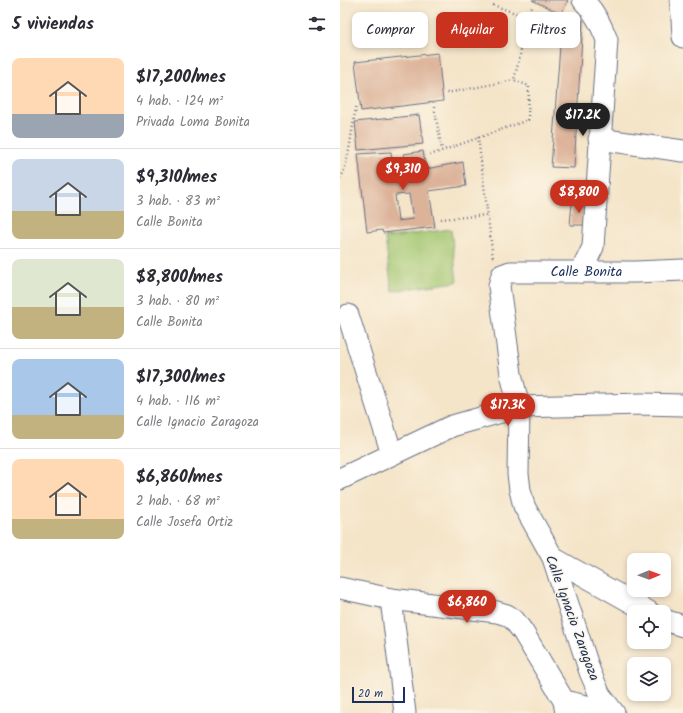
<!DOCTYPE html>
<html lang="es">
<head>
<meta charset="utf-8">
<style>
  :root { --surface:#fff; --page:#f2f2f3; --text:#2b2b33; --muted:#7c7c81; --line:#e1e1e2; --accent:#c8321e }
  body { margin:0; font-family:Kalam,sans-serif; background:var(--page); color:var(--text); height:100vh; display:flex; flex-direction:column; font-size:15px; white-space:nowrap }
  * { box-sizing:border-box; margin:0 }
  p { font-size:13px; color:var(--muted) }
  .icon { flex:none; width:22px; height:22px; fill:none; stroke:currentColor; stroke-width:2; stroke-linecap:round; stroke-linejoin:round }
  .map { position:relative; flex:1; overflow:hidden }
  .sheet { display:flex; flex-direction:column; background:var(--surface); width:340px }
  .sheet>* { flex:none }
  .top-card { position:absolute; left:12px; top:12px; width:271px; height:36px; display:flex; gap:8px }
  .needle { width:26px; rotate:89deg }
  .buttons { position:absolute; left:287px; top:553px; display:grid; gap:8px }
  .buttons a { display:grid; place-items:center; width:44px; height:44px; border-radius:8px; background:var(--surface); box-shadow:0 2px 6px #0003; font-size:20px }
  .scale { position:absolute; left:12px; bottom:10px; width:53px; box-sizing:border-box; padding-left:4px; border:2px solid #1b2f5e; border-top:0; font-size:11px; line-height:14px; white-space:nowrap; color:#1b2f5e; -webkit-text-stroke:3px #fcf5e5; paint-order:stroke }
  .price { position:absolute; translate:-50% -34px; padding:0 9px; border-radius:14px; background:var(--accent); color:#fff; font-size:13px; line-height:26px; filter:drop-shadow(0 1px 2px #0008) }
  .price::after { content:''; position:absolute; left:50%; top:24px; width:12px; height:9px; margin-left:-6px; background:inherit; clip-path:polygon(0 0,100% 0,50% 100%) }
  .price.current { background:#222; color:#fff }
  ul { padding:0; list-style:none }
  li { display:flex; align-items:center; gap:12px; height:100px; padding:0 12px }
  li+li { border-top:1px solid var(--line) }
  li span { display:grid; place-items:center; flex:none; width:112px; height:80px; border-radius:8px; color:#555 }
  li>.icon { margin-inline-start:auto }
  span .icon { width:48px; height:48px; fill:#fffc; stroke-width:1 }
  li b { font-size:17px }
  h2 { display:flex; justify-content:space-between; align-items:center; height:48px; padding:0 12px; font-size:17px }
  .pill { padding:0 14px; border-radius:8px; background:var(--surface); box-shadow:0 2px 6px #0003; font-size:14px; line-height:36px }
  .pill.current { background:var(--accent); color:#fff }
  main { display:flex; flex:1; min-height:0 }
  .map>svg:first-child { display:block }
  .garden { fill:#a3c670; stroke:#5f7a67 }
  .building { fill:#dcb299; fill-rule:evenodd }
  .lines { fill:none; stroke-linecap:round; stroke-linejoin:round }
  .minor-casing { stroke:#676e83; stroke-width:23 }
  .path { stroke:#676e83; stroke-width:2.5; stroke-dasharray:1 3; stroke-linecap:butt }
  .minor { stroke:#fff; stroke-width:21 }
  .labels { text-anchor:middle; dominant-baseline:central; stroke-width:3; stroke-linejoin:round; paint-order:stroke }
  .street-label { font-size:14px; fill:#1b2f5e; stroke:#fcf5e5 }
</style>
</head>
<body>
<main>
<section class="sheet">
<h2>5 viviendas<svg class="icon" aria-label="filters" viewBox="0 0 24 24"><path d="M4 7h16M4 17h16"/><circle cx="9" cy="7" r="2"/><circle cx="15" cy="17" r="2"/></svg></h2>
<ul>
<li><span style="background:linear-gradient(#ffd9b3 70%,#9aa5b1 0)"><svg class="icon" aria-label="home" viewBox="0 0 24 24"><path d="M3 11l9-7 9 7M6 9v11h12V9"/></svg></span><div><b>$17,200/mes</b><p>4 hab. · 124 m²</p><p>Privada Loma Bonita</p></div></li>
<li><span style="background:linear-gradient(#c9d6e8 65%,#c2b280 0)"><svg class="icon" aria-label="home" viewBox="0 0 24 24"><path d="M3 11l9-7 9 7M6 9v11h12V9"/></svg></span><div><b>$9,310/mes</b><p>3 hab. · 83 m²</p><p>Calle Bonita</p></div></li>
<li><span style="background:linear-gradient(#dfe7d0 60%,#c2b280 0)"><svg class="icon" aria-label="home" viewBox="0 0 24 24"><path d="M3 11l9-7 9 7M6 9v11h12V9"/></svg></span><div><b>$8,800/mes</b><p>3 hab. · 80 m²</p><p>Calle Bonita</p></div></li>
<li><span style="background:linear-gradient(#a9c7e8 70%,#c2b280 0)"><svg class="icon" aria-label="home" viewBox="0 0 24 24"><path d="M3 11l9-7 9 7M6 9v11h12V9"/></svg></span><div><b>$17,300/mes</b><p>4 hab. · 116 m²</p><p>Calle Ignacio Zaragoza</p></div></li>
<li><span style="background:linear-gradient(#ffd9b3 75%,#c2b280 0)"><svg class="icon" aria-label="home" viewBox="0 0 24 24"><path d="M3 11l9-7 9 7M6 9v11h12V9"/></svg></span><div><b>$6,860/mes</b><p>2 hab. · 68 m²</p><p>Calle Josefa Ortiz</p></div></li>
</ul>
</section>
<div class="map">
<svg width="343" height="713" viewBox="0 0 343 713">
  <rect width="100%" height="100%" fill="#fcf5e5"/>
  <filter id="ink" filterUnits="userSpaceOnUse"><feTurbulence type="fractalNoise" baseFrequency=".025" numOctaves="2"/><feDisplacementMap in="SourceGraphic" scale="8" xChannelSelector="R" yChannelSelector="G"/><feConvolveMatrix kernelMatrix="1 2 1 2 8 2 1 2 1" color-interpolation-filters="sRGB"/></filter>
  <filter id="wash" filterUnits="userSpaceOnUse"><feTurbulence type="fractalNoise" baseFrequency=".012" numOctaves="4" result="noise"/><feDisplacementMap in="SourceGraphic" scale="16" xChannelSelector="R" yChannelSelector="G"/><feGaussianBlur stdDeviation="0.9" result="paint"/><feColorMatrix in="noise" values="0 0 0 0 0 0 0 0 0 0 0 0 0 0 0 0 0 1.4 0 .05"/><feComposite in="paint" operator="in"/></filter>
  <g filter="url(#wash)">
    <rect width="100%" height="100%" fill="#f4e4c8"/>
    <polygon class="garden" points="111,229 117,282 52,291 45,238"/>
    <g id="blocks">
      <g class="building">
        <polygon points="192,0 228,0 221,14"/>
        <polygon points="222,19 243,20 234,168 211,167"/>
        <polygon points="98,53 103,101 21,111 15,62"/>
        <polygon points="79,115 83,144 18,150 15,122"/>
        <path d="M83 151 86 169 123 162 126 186 89 191 95 227 43 233 42 230 27 232 18 154 51 152 53 170 66 168 64 154ZM69 194 73 219 58 221 55 195Z"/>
        <polygon points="232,203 247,203 246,225 230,225"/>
      </g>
    </g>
  </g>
  <g filter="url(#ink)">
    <use href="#blocks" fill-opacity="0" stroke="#676e83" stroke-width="1"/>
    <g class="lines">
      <g class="minor-casing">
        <g id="minor">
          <polyline points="341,0 343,37"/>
          <polyline points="259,139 343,151"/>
          <path d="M241 272 253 247 267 40C261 25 255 12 243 0"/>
          <polyline points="8,315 52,454"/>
          <polyline points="0,479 112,426 179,407 302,404 343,405"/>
          <polyline points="213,558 309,612"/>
          <polyline points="0,588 51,599 157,612 167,615 174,620 183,632 224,701 226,713"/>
          <polyline points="51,599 65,713"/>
          <polyline points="324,620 343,626"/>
          <polyline points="224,701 273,712"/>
          <path id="s1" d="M274 713 260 695 250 672 213 558 184 506 180 490 178 474 179 407 171 374 159 286 162 275 170 272H295L343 270"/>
        </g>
      </g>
      <g class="path">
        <polyline points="153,5 189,18 192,7"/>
        <polyline points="107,93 174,80"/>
        <polyline points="94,107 102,150"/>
        <polyline points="138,137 153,258"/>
        <polyline points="90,155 188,120 189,86 174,80 189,18"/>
        <path d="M0 178C9 168 12 121 17 105"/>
        <polyline points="101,219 148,215"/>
      </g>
      <use href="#minor" class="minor"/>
    </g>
  </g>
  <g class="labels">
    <g class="street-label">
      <text stroke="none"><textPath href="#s1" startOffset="546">Calle Bonita</textPath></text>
      <text transform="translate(232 618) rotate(70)">Calle Ignacio Zaragoza</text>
    </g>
  </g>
</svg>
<div class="buttons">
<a><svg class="needle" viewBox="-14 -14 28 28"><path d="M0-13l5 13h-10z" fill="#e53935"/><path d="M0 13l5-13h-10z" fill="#7c7c81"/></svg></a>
<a><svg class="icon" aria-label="locate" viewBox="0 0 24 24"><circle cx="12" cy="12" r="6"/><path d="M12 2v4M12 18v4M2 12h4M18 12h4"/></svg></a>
<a><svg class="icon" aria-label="layers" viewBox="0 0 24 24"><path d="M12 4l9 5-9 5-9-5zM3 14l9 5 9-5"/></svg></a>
</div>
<div class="scale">20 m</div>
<b class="price current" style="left:243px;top:137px">$17.2K</b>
<b class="price" style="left:63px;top:191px">$9,310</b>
<b class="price" style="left:239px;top:214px">$8,800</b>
<b class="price" style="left:168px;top:427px">$17.3K</b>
<b class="price" style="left:127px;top:624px">$6,860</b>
<div class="top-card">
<a class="pill">Comprar</a>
<a class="pill current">Alquilar</a>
<a class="pill">Filtros</a>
</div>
</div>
</main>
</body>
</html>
